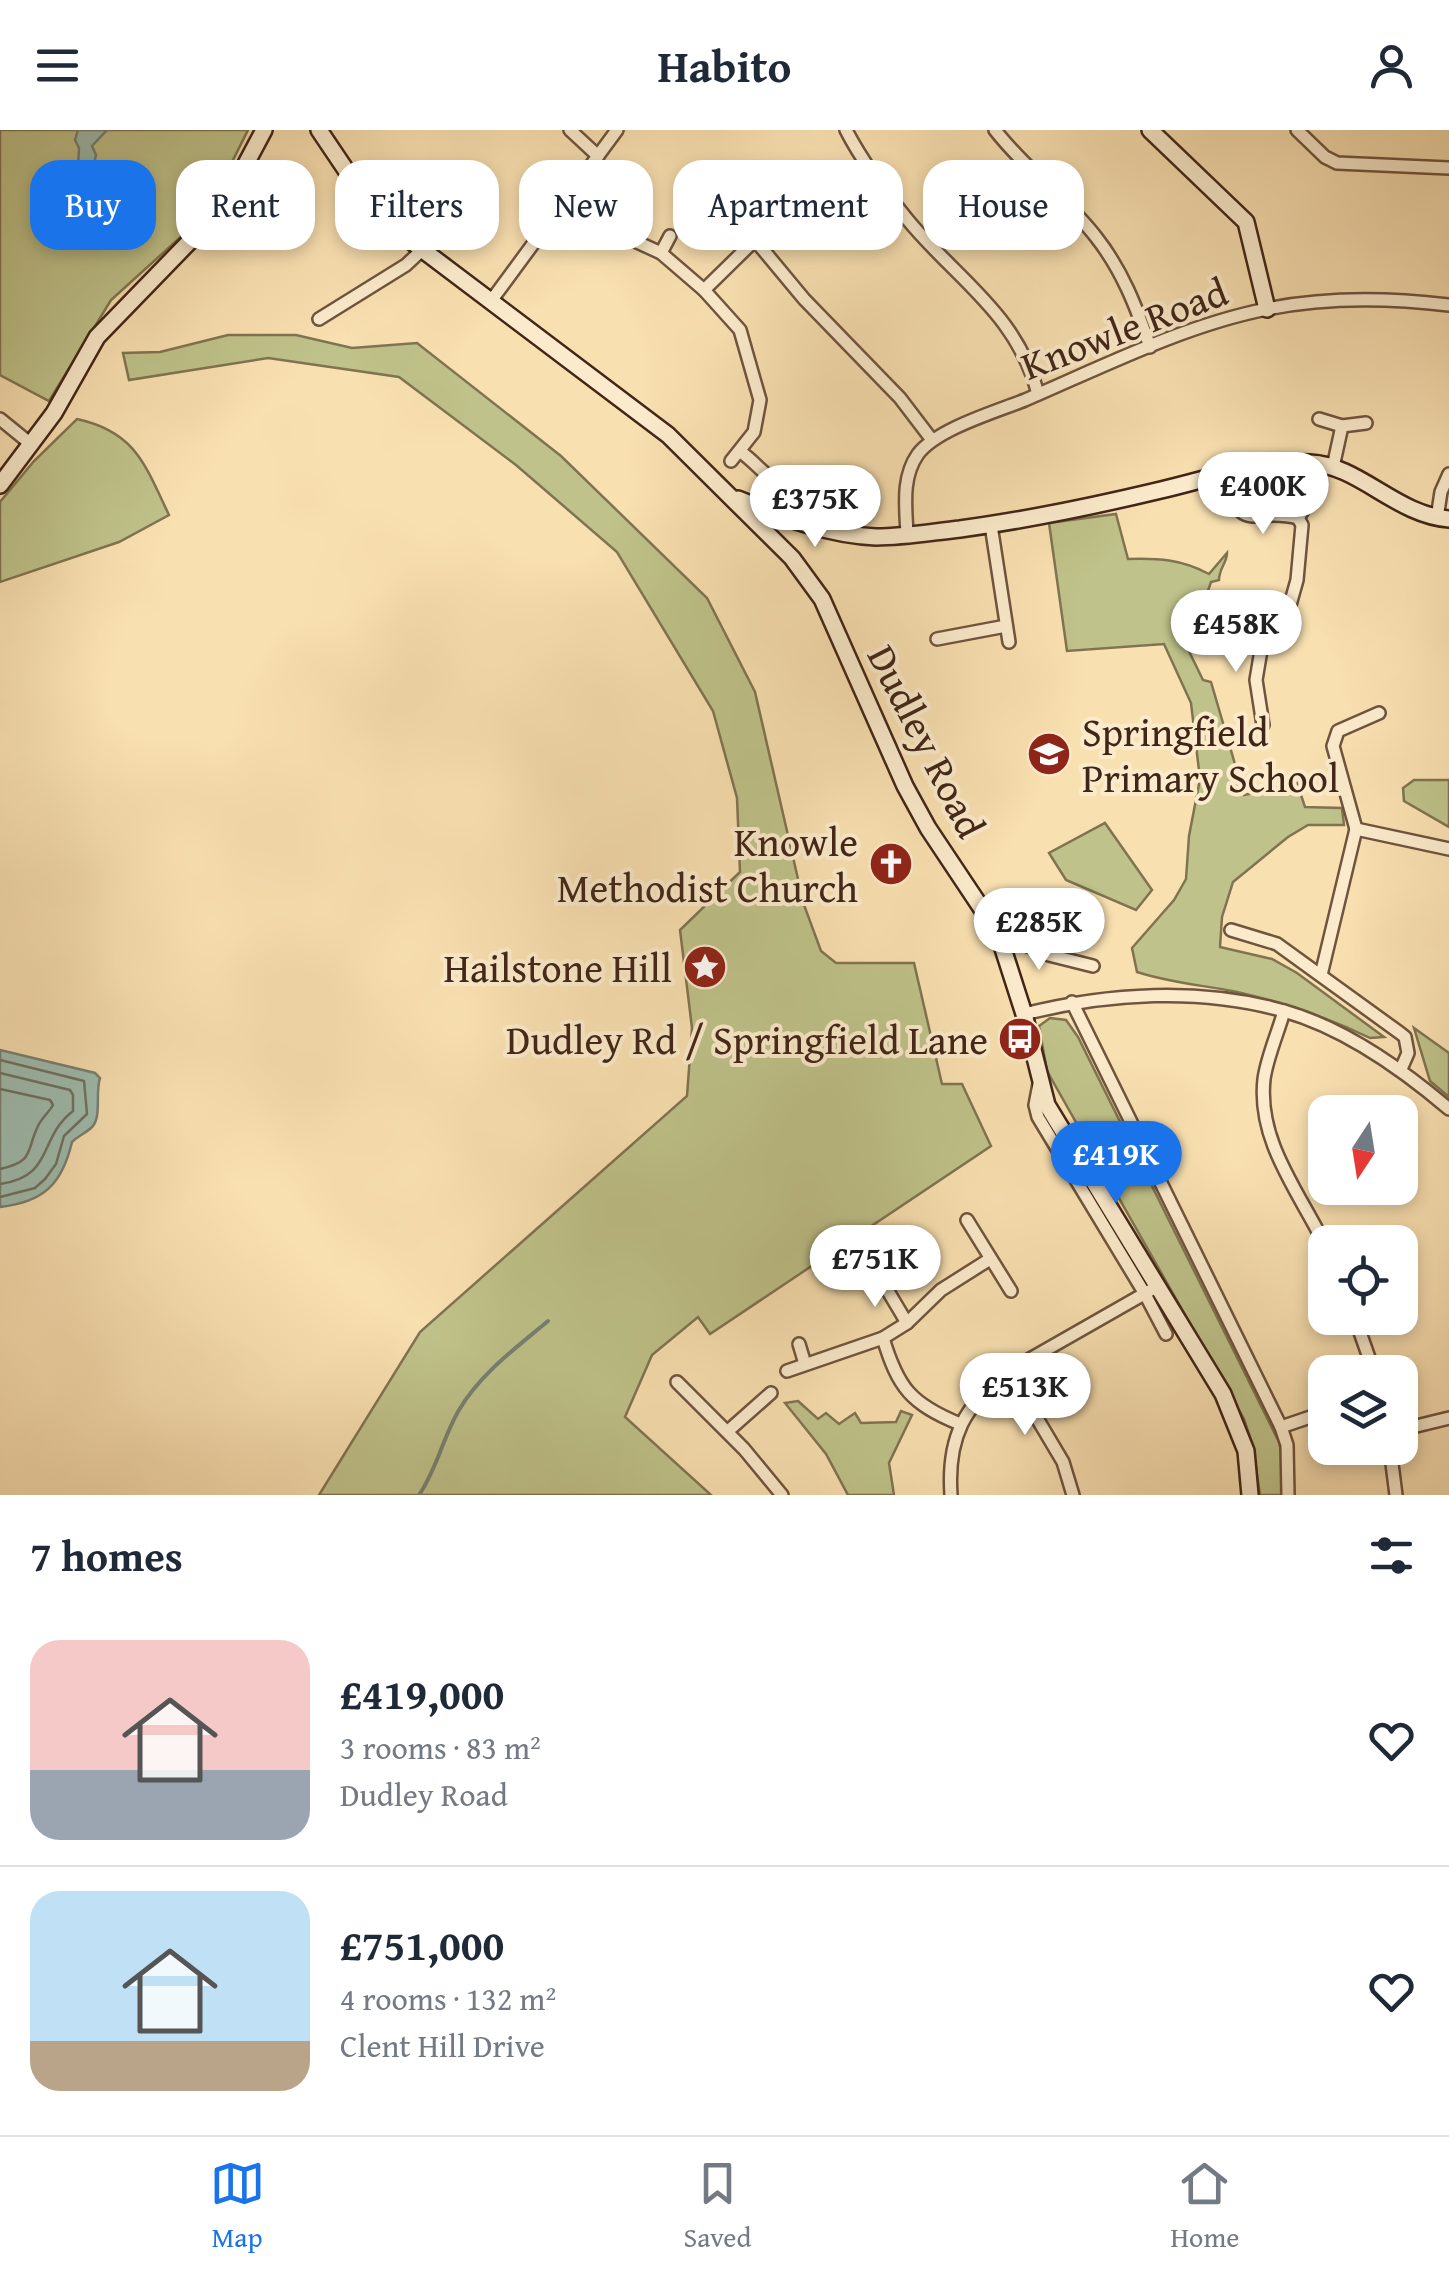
<!DOCTYPE html>
<html lang="en">
<head>
<meta charset="utf-8">
<style>
  :root { --surface:#fff; --page:#f6f6f7; --text:#1f2937; --muted:#747a83; --line:#e0e1e3; --accent:#1a73e8 }
  body { margin:0; font-family:"Gentium Book Plus",serif; background:var(--page); color:var(--text); height:100vh; display:flex; flex-direction:column; font-size:38px; white-space:nowrap }
  * { box-sizing:border-box; margin:0 }
  p { font-size:32px; color:var(--muted) }
  .icon { flex:none; width:55px; height:55px; fill:none; stroke:currentColor; stroke-width:2; stroke-linecap:round; stroke-linejoin:round }
  .map { position:relative; height:1365px; overflow:hidden }
  .drawer { display:flex; flex-direction:column; background:var(--surface); flex:1 }
  .drawer>* { flex:none }
  .hud { position:absolute; left:30px; top:30px; width:1390px; height:90px; display:flex; gap:20px }
  .needle { width:65px; rotate:192deg }
  .fabs { position:absolute; left:1308px; top:965px; display:grid; gap:20px }
  .fabs a { display:grid; place-items:center; width:110px; height:110px; border-radius:20px; background:var(--surface); box-shadow:0 5px 15px #0003; font-size:50px }
  .price { position:absolute; translate:-50% -85px; padding:0 22px; border-radius:35px; background:#fff; color:#222; font-size:32px; line-height:65px; filter:drop-shadow(0 2px 5px #0008) }
  .price::after { content:''; position:absolute; left:50%; top:60px; width:30px; height:22px; margin-left:-15px; background:inherit; clip-path:polygon(0 0,100% 0,50% 100%) }
  .price.current { background:var(--accent); color:#fff }
  ul { padding:0; list-style:none }
  li { display:flex; align-items:center; gap:30px; height:250px; padding:0 30px }
  li+li { border-top:2px solid var(--line) }
  li span { display:grid; place-items:center; flex:none; width:280px; height:200px; border-radius:30px; color:#555 }
  li>.icon { margin-inline-start:auto }
  span .icon { width:120px; height:120px; fill:#fffc; stroke-width:1 }
  li b { font-size:42px }
  h2 { display:flex; justify-content:space-between; align-items:center; height:120px; padding:0 30px; font-size:42px }
  .tag { padding:0 35px; border-radius:30px; background:var(--surface); box-shadow:0 5px 15px #0003; font-size:35px; line-height:90px }
  .tag.current { background:var(--accent); color:#fff }
  header { display:flex; justify-content:space-between; align-items:center; height:130px; padding:0 30px; background:var(--surface); font-size:45px; font-weight:700 }
  .menu { display:flex; justify-content:space-around; align-items:center; height:140px; border-top:2px solid var(--line); background:var(--surface); font-size:28px; color:var(--muted) }
  .menu a { display:grid; justify-items:center; gap:5px }
  .menu .current { color:var(--accent) }
  .map>svg:first-child { display:block }
  .green { fill:#bfc28a; stroke:#807450; stroke-width:2.5 }
  .water { fill:#9ebdaf; stroke:#798072; stroke-width:2.5 }
  .lines { fill:none; stroke-linecap:round; stroke-linejoin:round }
  .shore { stroke:#707163; stroke-width:2.5 }
  .stream { stroke:#798072; stroke-width:4 }
  .street-casing { stroke:#6f543e; stroke-width:16 }
  .secondary-casing { stroke:#412517; stroke-width:20 }
  .street { stroke:#fbebcc; stroke-width:11 }
  .secondary { stroke:#fbebcc; stroke-width:15 }
  .labels { text-anchor:middle; dominant-baseline:central; stroke-width:8; stroke-linejoin:round; paint-order:stroke }
  .street-label { font-size:40px; fill:#412517; stroke:#fbebcc }
  .poi-label { font-size:40px; fill:#412517; stroke:#fbebcc; text-anchor:end }
</style>
</head>
<body>
<header><svg class="icon" aria-label="menu" viewBox="0 0 24 24"><path d="M4 6h16M4 12h16M4 18h16"/></svg>Habito<svg class="icon" aria-label="person" viewBox="0 0 24 24"><circle cx="12" cy="8" r="4"/><path d="M4 21q1-7 8-7t8 7"/></svg></header>
<div class="map">
<svg width="1449" height="1365" viewBox="0 0 1449 1365">
  <rect width="100%" height="100%" fill="#f9e0b1"/>
  <filter id="stains"><feTurbulence type="fractalNoise" baseFrequency=".002" numOctaves="4"/><feColorMatrix values="0 0 0 0 .2 0 0 0 0 .09 0 0 0 0 .02 0 0 0 .5 -.17"/></filter>
  <radialGradient id="worn" r=".72"><stop offset=".6" stop-color="#630" stop-opacity="0"/><stop offset="1" stop-color="#630" stop-opacity=".3"/></radialGradient>
  <g class="green">
    <polygon points="0,0 248,0 206,84 111,170 49,271 0,245"/>
    <polygon points="228,205 296,205 352,218 417,213 561,326 707,468 755,562 804,775 821,821 836,833 914,833 942,954 962,954 991,1016 710,1204 698,1187 652,1225 625,1287 711,1365 319,1365 420,1202 687,966 692,898 680,800 740,742 737,668 713,581 617,422 516,335 399,247 268,228 129,250 123,223 160,222"/>
    <path d="M77 289C136 302 145 335 169 385L119 412 0 452V372L34 331Z"/>
    <path d="M1116 384 1128 429C1158 428 1181 429 1209 444L1227 423C1227 433 1219 438 1219 450L1211 452 1192 507 1185 513 1203 550 1211 552 1244 665 1297 653 1305 677 1342 678 1344 695H1308L1288 707 1233 752 1222 787 1220 817 1272 829 1297 843 1384 907 1370 908C1329 888 1281 872 1237 862 1203 855 1170 853 1137 842L1132 818 1174 770 1186 749 1189 706 1200 649 1191 573 1164 514 1067 521 1049 393Z"/>
    <polygon points="1414,650 1449,650 1449,697 1404,671 1403,658"/>
    <polygon points="1105,693 1152,760 1136,780 1066,750 1049,723"/>
    <polygon points="1050,888 1066,890 1078,907 1279,1312 1283,1331 1281,1365 1260,1365 1253,1316 1244,1289 1047,941 1039,896"/>
    <polygon points="1414,898 1449,923 1449,967 1430,951"/>
    <polygon points="798,1271 818,1289 826,1283 839,1294 855,1283 861,1293 896,1292 901,1281 912,1285 889,1333 894,1365 848,1365 826,1324 785,1273"/>
  </g>
  <g class="water">
    <polygon points="78,0 107,0 92,16 96,25 94,35 83,42 78,37 79,18 75,10"/>
    <path d="M0 920 95 943 100 948C95 962 102 987 92 997 86 1003 78 1006 72 1012 62 1054 44 1072 0 1077Z"/>
  </g>
  <g class="lines">
    <g class="shore">
      <polyline points="0,930 84,951 87,984 64,1006 56,1034 45,1049 35,1058 0,1067"/>
      <path d="M0 943 70 960 73 965V981C37 1009 55 1046 0 1054"/>
      <path d="M0 959 50 970 53 975C49 982 43 987 39 994 25 1021 36 1031 0 1039"/>
    </g>
    <path class="stream" d="M419 1365C437 1339 443 1307 459 1280 480 1244 517 1217 548 1191"/>
    <g class="street-casing">
      <g id="street">
        <polyline points="570,0 598,26"/>
        <path d="M846 0C862 31 885 62 907 89 956 149 1017 183 1038 264"/>
        <path d="M995 0C1025 39 1066 68 1096 107 1122 140 1136 176 1150 217"/>
        <polyline points="1297,0 1325,27 1337,33 1449,38"/>
        <polyline points="700,41 702,59 707,68 721,71 730,67 755,110 804,169 900,268 932,310"/>
        <polyline points="637,112 661,123 704,160"/>
        <polyline points="661,123 670,106"/>
        <polyline points="491,171 617,0"/>
        <polyline points="319,189 406,135 422,120"/>
        <polyline points="0,289 32,315"/>
        <polyline points="1319,289 1342,296 1366,293"/>
        <path d="M741 322C756 333 765 346 781 355"/>
        <polyline points="731,331 754,302 760,270 740,200 704,160 755,110"/>
        <polyline points="1333,337 1342,296"/>
        <path d="M1225 346C1242 408 1252 376 1298 388L1302 395 1297 450 1284 496H1265L1256 550 1263 595"/>
        <polyline points="1298,388 1319,356"/>
        <polyline points="1437,388 1441,362 1449,344"/>
        <polyline points="991,395 1009,512"/>
        <path d="M907 405C906 378 901 348 918 324 937 299 995 282 1025 270 1102 237 1185 195 1267 179 1325 167 1390 168 1449 175"/>
        <polyline points="937,509 1006,496"/>
        <polyline points="1356,699 1333,616 1338,601 1379,583"/>
        <polyline points="1231,800 1277,814 1400,903 1405,907 1408,923 1401,939"/>
        <polyline points="998,803 1049,825 1093,836"/>
        <polyline points="1321,845 1356,699 1449,719"/>
        <polyline points="1072,872 1281,1297 1287,1315 1288,1365"/>
        <path d="M1284 881C1278 903 1267 927 1264 949 1257 1011 1299 1062 1325 1115"/>
        <path d="M1024 884C1108 863 1200 857 1284 881 1344 898 1402 939 1449 979"/>
        <polyline points="1039,954 1035,975 1038,987 1145,1164 1166,1204"/>
        <polyline points="967,1090 1011,1161"/>
        <polyline points="879,1146 907,1193"/>
        <polyline points="1355,1188 1374,1242"/>
        <polyline points="799,1214 805,1234"/>
        <polyline points="787,1241 883,1208"/>
        <polyline points="1009,1241 1063,1332 1073,1365"/>
        <polyline points="677,1252 744,1319 782,1365"/>
        <path d="M960 1294C911 1274 898 1258 883 1208L907 1193 941 1160 990 1129"/>
        <polyline points="1281,1297 1325,1282"/>
        <polyline points="1400,1300 1449,1288"/>
        <polyline points="728,1301 771,1263"/>
        <polyline points="1390,1318 1396,1365"/>
        <path d="M951 1365C947 1308 964 1275 1009 1241L1158 1156"/>
      </g>
    </g>
    <g class="secondary-casing">
      <g id="secondary">
        <polyline points="319,0 352,49 407,108 668,305 792,428 822,469 905,656 928,698 998,803 1024,884 1047,975 1223,1264 1246,1321 1250,1365"/>
        <polyline points="1150,0 1246,92 1267,179"/>
        <polyline points="0,355 54,283 97,207 223,77 264,0"/>
        <path d="M738 369C782 387 828 405 876 407 904 407 932 402 960 399 1027 390 1094 376 1161 360 1209 349 1260 330 1310 333 1359 335 1396 385 1449 389"/>
      </g>
    </g>
    <use href="#street" class="street"/>
    <use href="#secondary" class="secondary"/>
  </g>
  <defs>
    <g id="school-disc" transform="scale(2.25)"><circle r="9.5" fill="#8f2418" stroke="#fbebcc"/><path d="M0-5L7-2L0 1L-7-2ZM-4 1L0 2.5L4 1V4Q0 6-4 4Z" fill="#fff"/></g>
    <g id="church-disc" transform="scale(2.25)"><circle r="9.5" fill="#8f2418" stroke="#fbebcc"/><path d="M-1.2-6h2.4v3.5h3.3v2.4h-3.3V6h-2.4V-.1h-3.3v-2.4h3.3Z" fill="#fff"/></g>
    <g id="sight-disc" transform="scale(2.25)"><circle r="9.5" fill="#8f2418" stroke="#fbebcc"/><path d="M0-6L1.8-2.2L6-1.7L2.9 1.2L3.7 5.4L0 3.3L-3.7 5.4L-2.9 1.2L-6-1.7L-1.8-2.2Z" fill="#fff"/></g>
    <g id="bus-disc" transform="scale(2.25)"><circle r="9.5" fill="#8f2418" stroke="#fbebcc"/><path d="M-5-6H5V4H4V6H2V4H-2V6H-4V4H-5ZM-3.5-4V0h7V-4ZM-3.5 1.2v1.5H-2V1.2ZM2 1.2v1.5H3.5V1.2Z" fill="#fff"/></g>
  </defs>
  <g fill-rule="evenodd">
    <use href="#school-disc" x="1049" y="624"/>
    <use href="#church-disc" x="891" y="734"/>
    <use href="#sight-disc" x="705" y="837"/>
    <use href="#bus-disc" x="1020" y="909"/>
  </g>
  <g class="labels">
    <g class="street-label">
      <text transform="translate(1124 198) rotate(-21)">Knowle Road</text>
      <text transform="translate(927 611) rotate(63)">Dudley Road</text>
    </g>
    <g class="poi-label">
      <text x="1082" y="601" text-anchor="start">Springfield<tspan x="1082" dy="46">Primary School</tspan></text>
      <text x="858" y="711">Knowle<tspan x="858" dy="46">Methodist Church</tspan></text>
      <text x="672" y="837">Hailstone Hill</text>
      <text x="988" y="909">Dudley Rd / Springfield Lane</text>
    </g>
  </g>
  <rect width="100%" height="100%" filter="url(#stains)"/>
  <rect width="100%" height="100%" fill="url(#worn)"/>
</svg>
<div class="fabs">
<a><svg class="needle" viewBox="-14 -14 28 28"><path d="M0-13l5 13h-10z" fill="#e53935"/><path d="M0 13l5-13h-10z" fill="#747a83"/></svg></a>
<a><svg class="icon" aria-label="locate" viewBox="0 0 24 24"><circle cx="12" cy="12" r="6"/><path d="M12 2v4M12 18v4M2 12h4M18 12h4"/></svg></a>
<a><svg class="icon" aria-label="layers" viewBox="0 0 24 24"><path d="M12 4l9 5-9 5-9-5zM3 14l9 5 9-5"/></svg></a>
</div>
<b class="price" style="left:1263px;top:407px">£400K</b>
<b class="price" style="left:815px;top:420px">£375K</b>
<b class="price" style="left:1236px;top:545px">£458K</b>
<b class="price" style="left:1039px;top:843px">£285K</b>
<b class="price current" style="left:1116px;top:1076px">£419K</b>
<b class="price" style="left:875px;top:1180px">£751K</b>
<b class="price" style="left:1025px;top:1308px">£513K</b>
<div class="hud">
<a class="tag current">Buy</a>
<a class="tag">Rent</a>
<a class="tag">Filters</a>
<a class="tag">New</a>
<a class="tag">Apartment</a>
<a class="tag">House</a>
</div>
</div>
<section class="drawer">
<h2>7 homes<svg class="icon" aria-label="filters" viewBox="0 0 24 24"><path d="M4 7h16M4 17h16"/><circle cx="9" cy="7" r="2"/><circle cx="15" cy="17" r="2"/></svg></h2>
<ul>
<li><span style="background:linear-gradient(#f6c9c9 65%,#9aa5b1 0)"><svg class="icon" aria-label="home" viewBox="0 0 24 24"><path d="M3 11l9-7 9 7M6 9v11h12V9"/></svg></span><div><b>£419,000</b><p>3 rooms · 83 m²</p><p>Dudley Road</p></div><svg class="icon" aria-label="heart" viewBox="0 0 24 24"><path d="M12 20l-8-8c-3-5 5-10 8-4 3-6 11-1 8 4z"/></svg></li>
<li><span style="background:linear-gradient(#bfe0f5 75%,#b9a48a 0)"><svg class="icon" aria-label="home" viewBox="0 0 24 24"><path d="M3 11l9-7 9 7M6 9v11h12V9"/></svg></span><div><b>£751,000</b><p>4 rooms · 132 m²</p><p>Clent Hill Drive</p></div><svg class="icon" aria-label="heart" viewBox="0 0 24 24"><path d="M12 20l-8-8c-3-5 5-10 8-4 3-6 11-1 8 4z"/></svg></li>
</ul>
</section>
<nav class="menu">
<a class="current"><svg class="icon" aria-label="map" viewBox="0 0 24 24"><path d="M3 6l6-2 6 2 6-2v14l-6 2-6-2-6 2zM9 4v14M15 6v14"/></svg>Map</a>
<a><svg class="icon" aria-label="saved" viewBox="0 0 24 24"><path d="M7 4h10v16l-5-4-5 4z"/></svg>Saved</a>
<a><svg class="icon" aria-label="home" viewBox="0 0 24 24"><path d="M3 11l9-7 9 7M6 9v11h12V9"/></svg>Home</a>
</nav>
</body>
</html>
